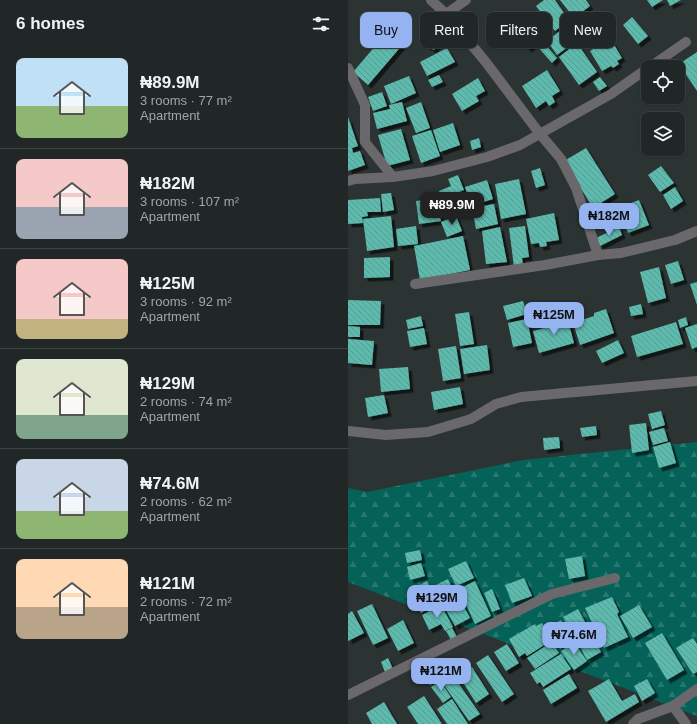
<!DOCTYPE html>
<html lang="en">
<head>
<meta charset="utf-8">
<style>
  :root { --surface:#202726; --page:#282f2e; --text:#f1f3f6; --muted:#a2a5a7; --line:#3d4443; --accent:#95b2f1 }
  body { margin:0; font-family:Helvetica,sans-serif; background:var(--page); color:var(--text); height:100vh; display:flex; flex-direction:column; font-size:15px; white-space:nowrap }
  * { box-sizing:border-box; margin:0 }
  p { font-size:13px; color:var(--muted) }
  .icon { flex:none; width:22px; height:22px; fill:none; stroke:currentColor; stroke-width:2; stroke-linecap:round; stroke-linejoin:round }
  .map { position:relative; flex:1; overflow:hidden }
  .drawer { display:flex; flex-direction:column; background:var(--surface); width:348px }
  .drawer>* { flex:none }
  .hud { position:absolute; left:12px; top:12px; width:277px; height:36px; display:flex; gap:8px }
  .buttons { position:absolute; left:293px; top:60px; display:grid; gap:8px }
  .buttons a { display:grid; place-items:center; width:44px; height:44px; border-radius:8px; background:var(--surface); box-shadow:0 1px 3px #0004,0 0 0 1px var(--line); font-size:20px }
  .price { position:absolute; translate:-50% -34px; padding:0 9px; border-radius:8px; background:var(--accent); color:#111; font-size:13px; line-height:26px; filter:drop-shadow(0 1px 2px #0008) }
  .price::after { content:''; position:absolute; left:50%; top:24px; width:12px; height:9px; margin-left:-6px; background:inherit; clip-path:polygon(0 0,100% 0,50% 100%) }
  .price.on { background:#222; color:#fff }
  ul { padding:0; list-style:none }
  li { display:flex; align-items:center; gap:12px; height:100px; padding:0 16px }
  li+li { border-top:1px solid var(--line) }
  li span { display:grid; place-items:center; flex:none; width:112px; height:80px; border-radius:8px; color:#555 }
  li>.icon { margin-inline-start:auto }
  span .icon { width:48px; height:48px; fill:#fffc; stroke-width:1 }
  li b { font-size:17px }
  h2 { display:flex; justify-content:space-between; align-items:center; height:48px; padding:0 16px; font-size:17px }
  .pill { padding:0 14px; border-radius:8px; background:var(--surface); box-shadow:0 1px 3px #0004,0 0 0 1px var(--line); font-size:14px; line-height:36px }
  .pill.on { background:var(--accent); color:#111 }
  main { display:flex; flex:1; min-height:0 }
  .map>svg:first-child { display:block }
  .forest { fill:url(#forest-firs) }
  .building { fill:url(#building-back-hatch); filter:url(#shadow) }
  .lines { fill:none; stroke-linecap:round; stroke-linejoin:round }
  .minor { stroke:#6b686b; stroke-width:10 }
</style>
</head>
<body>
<main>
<section class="drawer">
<h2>6 homes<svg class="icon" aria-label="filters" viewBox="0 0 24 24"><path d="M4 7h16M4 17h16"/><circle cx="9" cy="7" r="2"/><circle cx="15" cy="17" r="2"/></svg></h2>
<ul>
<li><span style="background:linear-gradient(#bfe0f5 60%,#8fb573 0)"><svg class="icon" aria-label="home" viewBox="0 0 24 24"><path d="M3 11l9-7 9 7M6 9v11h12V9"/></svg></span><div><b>₦89.9M</b><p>3 rooms · 77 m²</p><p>Apartment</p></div></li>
<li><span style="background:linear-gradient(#f6c9c9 60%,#9aa5b1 0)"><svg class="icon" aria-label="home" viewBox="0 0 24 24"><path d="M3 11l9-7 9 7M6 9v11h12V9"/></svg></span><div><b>₦182M</b><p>3 rooms · 107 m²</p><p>Apartment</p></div></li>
<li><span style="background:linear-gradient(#f6c9c9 75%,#c2b280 0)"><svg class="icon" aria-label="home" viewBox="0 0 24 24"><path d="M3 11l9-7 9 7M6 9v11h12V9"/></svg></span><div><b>₦125M</b><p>3 rooms · 92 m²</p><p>Apartment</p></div></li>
<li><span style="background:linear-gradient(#dfe7d0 70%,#7fa58c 0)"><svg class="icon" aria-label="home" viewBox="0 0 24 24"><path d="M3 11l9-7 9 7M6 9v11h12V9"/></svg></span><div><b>₦129M</b><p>2 rooms · 74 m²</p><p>Apartment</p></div></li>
<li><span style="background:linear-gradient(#c9d6e8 65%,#8fb573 0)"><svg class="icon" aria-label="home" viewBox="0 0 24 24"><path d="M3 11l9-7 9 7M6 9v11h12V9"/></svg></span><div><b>₦74.6M</b><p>2 rooms · 62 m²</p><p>Apartment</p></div></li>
<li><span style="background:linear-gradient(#ffd9b3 60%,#b9a48a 0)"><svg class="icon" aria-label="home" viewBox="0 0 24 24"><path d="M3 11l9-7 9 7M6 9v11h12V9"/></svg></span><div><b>₦121M</b><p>2 rooms · 72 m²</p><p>Apartment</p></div></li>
</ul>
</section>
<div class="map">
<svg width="349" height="724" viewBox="0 0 349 724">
  <defs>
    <pattern id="forest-firs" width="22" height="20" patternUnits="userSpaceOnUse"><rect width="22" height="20" fill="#056259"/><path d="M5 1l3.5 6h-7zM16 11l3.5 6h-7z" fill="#297870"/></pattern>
    <pattern id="building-back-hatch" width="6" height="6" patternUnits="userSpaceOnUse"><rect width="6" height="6" fill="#5ebaae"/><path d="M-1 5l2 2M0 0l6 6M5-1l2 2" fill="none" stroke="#569c93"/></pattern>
    <filter id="shadow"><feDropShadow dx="3.5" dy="3.5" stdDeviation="0" flood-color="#0009"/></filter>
  </defs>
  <rect width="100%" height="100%" fill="#2b3433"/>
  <polygon class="forest" points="349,442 349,716 0,582 0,488 19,492 175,460"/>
  <g class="building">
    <polygon points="196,0 207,0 221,20 207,31 188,6"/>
    <polygon points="212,0 238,0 242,6 226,18"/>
    <polygon points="299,0 315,0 304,7"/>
    <polygon points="319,0 333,0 322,6"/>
    <polygon points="284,17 300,36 290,44 275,25"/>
    <polygon points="193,19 203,33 180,49 170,36"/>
    <polygon points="217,27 228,41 209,55 199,41"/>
    <polygon points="41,30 56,43 20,85 5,72"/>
    <polygon points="78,32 84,35 85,34 93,38 86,50 72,42"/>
    <polygon points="262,38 274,58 269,61 271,64 265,68 263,66 254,71 242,51"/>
    <polygon points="195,42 209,58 204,63 190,47"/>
    <polygon points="229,43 249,72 231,85 211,57"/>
    <polygon points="99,48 107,62 79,76 72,62"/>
    <polygon points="349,52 349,91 331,64"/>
    <polygon points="199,70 212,91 204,96 207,102 201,106 198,101 188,108 174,86"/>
    <polygon points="91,75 95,82 84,87 80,80"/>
    <polygon points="61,76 68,93 43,104 36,86"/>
    <polygon points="252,77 259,86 251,91 245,82"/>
    <polygon points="130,78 137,91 128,96 131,101 114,111 104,94"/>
    <polygon points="34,92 39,106 25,111 20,97"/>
    <polygon points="54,102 59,121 29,129 25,113 42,109 41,105"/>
    <polygon points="73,102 82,128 68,133 58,108"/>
    <polygon points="0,117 10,146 4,148 5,153 12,151 17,165 0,171"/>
    <polygon points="105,123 112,145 92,152 85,130"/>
    <polygon points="53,129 62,160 39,166 30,135"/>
    <polygon points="83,130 92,156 73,163 64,136"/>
    <polygon points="131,138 133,147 124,150 122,141"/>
    <polygon points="238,148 267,194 245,208 216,161"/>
    <polygon points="313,166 326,183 312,192 300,175"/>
    <polygon points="192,168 197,185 188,188 183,171"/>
    <polygon points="110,175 116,190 94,199 91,191 103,186 100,179"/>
    <polygon points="171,179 178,214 153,219 147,184"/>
    <polygon points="139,180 145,199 123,206 117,187"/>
    <polygon points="327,187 335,201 323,209 315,195"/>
    <polygon points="43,193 46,210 35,212 33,194"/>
    <polygon points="114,195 118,209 100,214 96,201"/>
    <polygon points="32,198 33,212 19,212 20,216 14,217 15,223 0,224 0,200"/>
    <polygon points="89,198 93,221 71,224 68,201"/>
    <polygon points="291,200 301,225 280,233 270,208"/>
    <polygon points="146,204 150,224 128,229 124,208"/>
    <polygon points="266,208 269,215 248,224 245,217"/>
    <polygon points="206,213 211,240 198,242 199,246 192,247 191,243 183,244 178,219"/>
    <polygon points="43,216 46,247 19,251 15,219"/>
    <polygon points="108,216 114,231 99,237 93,222"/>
    <polygon points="68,226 70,244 50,246 48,229"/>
    <polygon points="177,226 181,257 174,258 175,266 166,267 161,228"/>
    <polygon points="152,227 159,262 138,264 134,231"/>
    <polygon points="271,227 274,235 252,246 248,238"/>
    <polygon points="115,236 122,270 72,280 66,246"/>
    <polygon points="42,257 42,277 16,278 16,258"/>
    <polygon points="330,261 336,280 323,284 317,265"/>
    <polygon points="311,267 318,298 300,303 292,272"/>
    <polygon points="349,282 349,305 342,284"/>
    <polygon points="0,300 33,301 32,325 0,325"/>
    <polygon points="175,301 179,314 159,320 155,306"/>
    <polygon points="293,304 295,314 283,316 281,307"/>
    <polygon points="258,309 266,333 232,345 225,323 246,316 246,313"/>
    <polygon points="121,312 126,344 112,346 107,314"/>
    <polygon points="73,316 75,326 60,329 58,320"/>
    <polygon points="219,317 226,343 191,353 185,331 208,325 207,321"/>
    <polygon points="338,317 340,325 332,328 330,320"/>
    <polygon points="179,319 184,343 165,347 160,323"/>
    <polygon points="328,322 335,344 289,357 283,336"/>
    <polygon points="349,324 349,347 344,349 337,328"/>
    <polygon points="0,326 12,327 12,337 0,337"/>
    <polygon points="76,328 79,344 62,347 59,331"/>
    <polygon points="0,339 26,341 24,365 0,363"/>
    <polygon points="270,340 276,353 254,363 248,351"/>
    <polygon points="139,345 142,370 116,374 112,349"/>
    <polygon points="108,346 113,378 95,381 90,349"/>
    <polygon points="60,367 62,389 33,392 31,369"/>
    <polygon points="112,387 115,404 86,410 83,392"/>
    <polygon points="36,395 40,413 20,417 17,398"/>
    <polygon points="313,411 317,425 304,429 300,414"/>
    <polygon points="298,423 301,450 284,453 281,425"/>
    <polygon points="248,426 249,435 234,437 232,428"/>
    <polygon points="316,428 320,441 305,445 301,432"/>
    <polygon points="211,437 212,448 196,450 195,438"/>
    <polygon points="322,442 328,463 311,468 305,447"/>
    <polygon points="72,550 74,560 59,563 57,553"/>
    <polygon points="234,556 237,576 221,579 217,559"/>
    <polygon points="118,561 126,578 108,586 100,569"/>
    <polygon points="73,563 77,576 62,580 59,567"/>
    <polygon points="176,578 184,596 164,603 157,585"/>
    <polygon points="100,579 106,592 92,599 86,586"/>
    <polygon points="79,581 91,603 73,613 61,591"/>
    <polygon points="127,581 143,616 127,624 111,589"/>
    <polygon points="144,589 152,609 144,612 136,593"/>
    <polygon points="108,592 122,618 107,626 93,601"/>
    <polygon points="264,597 271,612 269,614 280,637 256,648 237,608"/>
    <polygon points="24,604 40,638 25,645 9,611"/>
    <polygon points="93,605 105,627 97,631 93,624 81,630 74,615"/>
    <polygon points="291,605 304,627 285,638 272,616"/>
    <polygon points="230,609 241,629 226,638 215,617"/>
    <polygon points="4,611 16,633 0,641 0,614"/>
    <polygon points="55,620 66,643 50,651 39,629"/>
    <polygon points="213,620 226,641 212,649 200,628"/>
    <polygon points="194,623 204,640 179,656 177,653 171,657 161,639 187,624 188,626"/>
    <polygon points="104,628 109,637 103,640 98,631"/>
    <polygon points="241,631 253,652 239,660 228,639"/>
    <polygon points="314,633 336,670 319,680 297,643"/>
    <polygon points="345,638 349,644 349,672 345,674 328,648"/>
    <polygon points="204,642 211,653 187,669 179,658"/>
    <polygon points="226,642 239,661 226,670 213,651"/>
    <polygon points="159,644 171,663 158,671 146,652"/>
    <polygon points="213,654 223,669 195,687 192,682 189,684 182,673"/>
    <polygon points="140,655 166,694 154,702 128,663"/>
    <polygon points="40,658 45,669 37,672 33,662"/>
    <polygon points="124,667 141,694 128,703 111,676"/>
    <polygon points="94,668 98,677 82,685 78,676"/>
    <polygon points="221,674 229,688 203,704 195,690"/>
    <polygon points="106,677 132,714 121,721 96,685"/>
    <polygon points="261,679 274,701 287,694 291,702 258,722 240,691"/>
    <polygon points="299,679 307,693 294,701 286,686"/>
    <polygon points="92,681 103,697 95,703 83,687"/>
    <polygon points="76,696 94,724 70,724 59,707"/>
    <polygon points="104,699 120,724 99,724 89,709"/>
    <polygon points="36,702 49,724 24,724 18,713"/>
  </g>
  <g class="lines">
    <g class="minor">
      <polyline points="83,0 98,14 137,61 192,134 213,159 228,188 250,255"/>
      <polyline points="98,14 118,0"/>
      <polyline points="302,67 338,42"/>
      <polyline points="0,68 17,105 17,142 45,177"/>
      <polyline points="0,181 7,179 45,177 85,171 139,157 172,145 263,94 300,68"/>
      <polyline points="67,284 197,265 250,255 273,253 327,240 349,231"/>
      <polyline points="0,431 38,435 80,432 123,419 148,404 173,397 349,381"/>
      <polyline points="0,695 204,594 267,578"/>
      <polyline points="325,706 338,724"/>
      <polyline points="285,724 290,719 325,706 349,689"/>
    </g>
  </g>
</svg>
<div class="buttons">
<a><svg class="icon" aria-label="locate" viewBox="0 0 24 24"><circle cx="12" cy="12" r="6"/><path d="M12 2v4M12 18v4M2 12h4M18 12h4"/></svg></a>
<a><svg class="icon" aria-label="layers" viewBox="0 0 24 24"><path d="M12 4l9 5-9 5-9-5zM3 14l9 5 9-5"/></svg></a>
</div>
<b class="price on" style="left:104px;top:226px">₦89.9M</b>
<b class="price" style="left:261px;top:237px">₦182M</b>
<b class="price" style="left:206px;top:336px">₦125M</b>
<b class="price" style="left:89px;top:619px">₦129M</b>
<b class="price" style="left:226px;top:656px">₦74.6M</b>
<b class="price" style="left:93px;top:692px">₦121M</b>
<div class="hud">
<a class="pill on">Buy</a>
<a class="pill">Rent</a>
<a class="pill">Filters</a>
<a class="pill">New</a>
</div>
</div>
</main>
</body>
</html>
